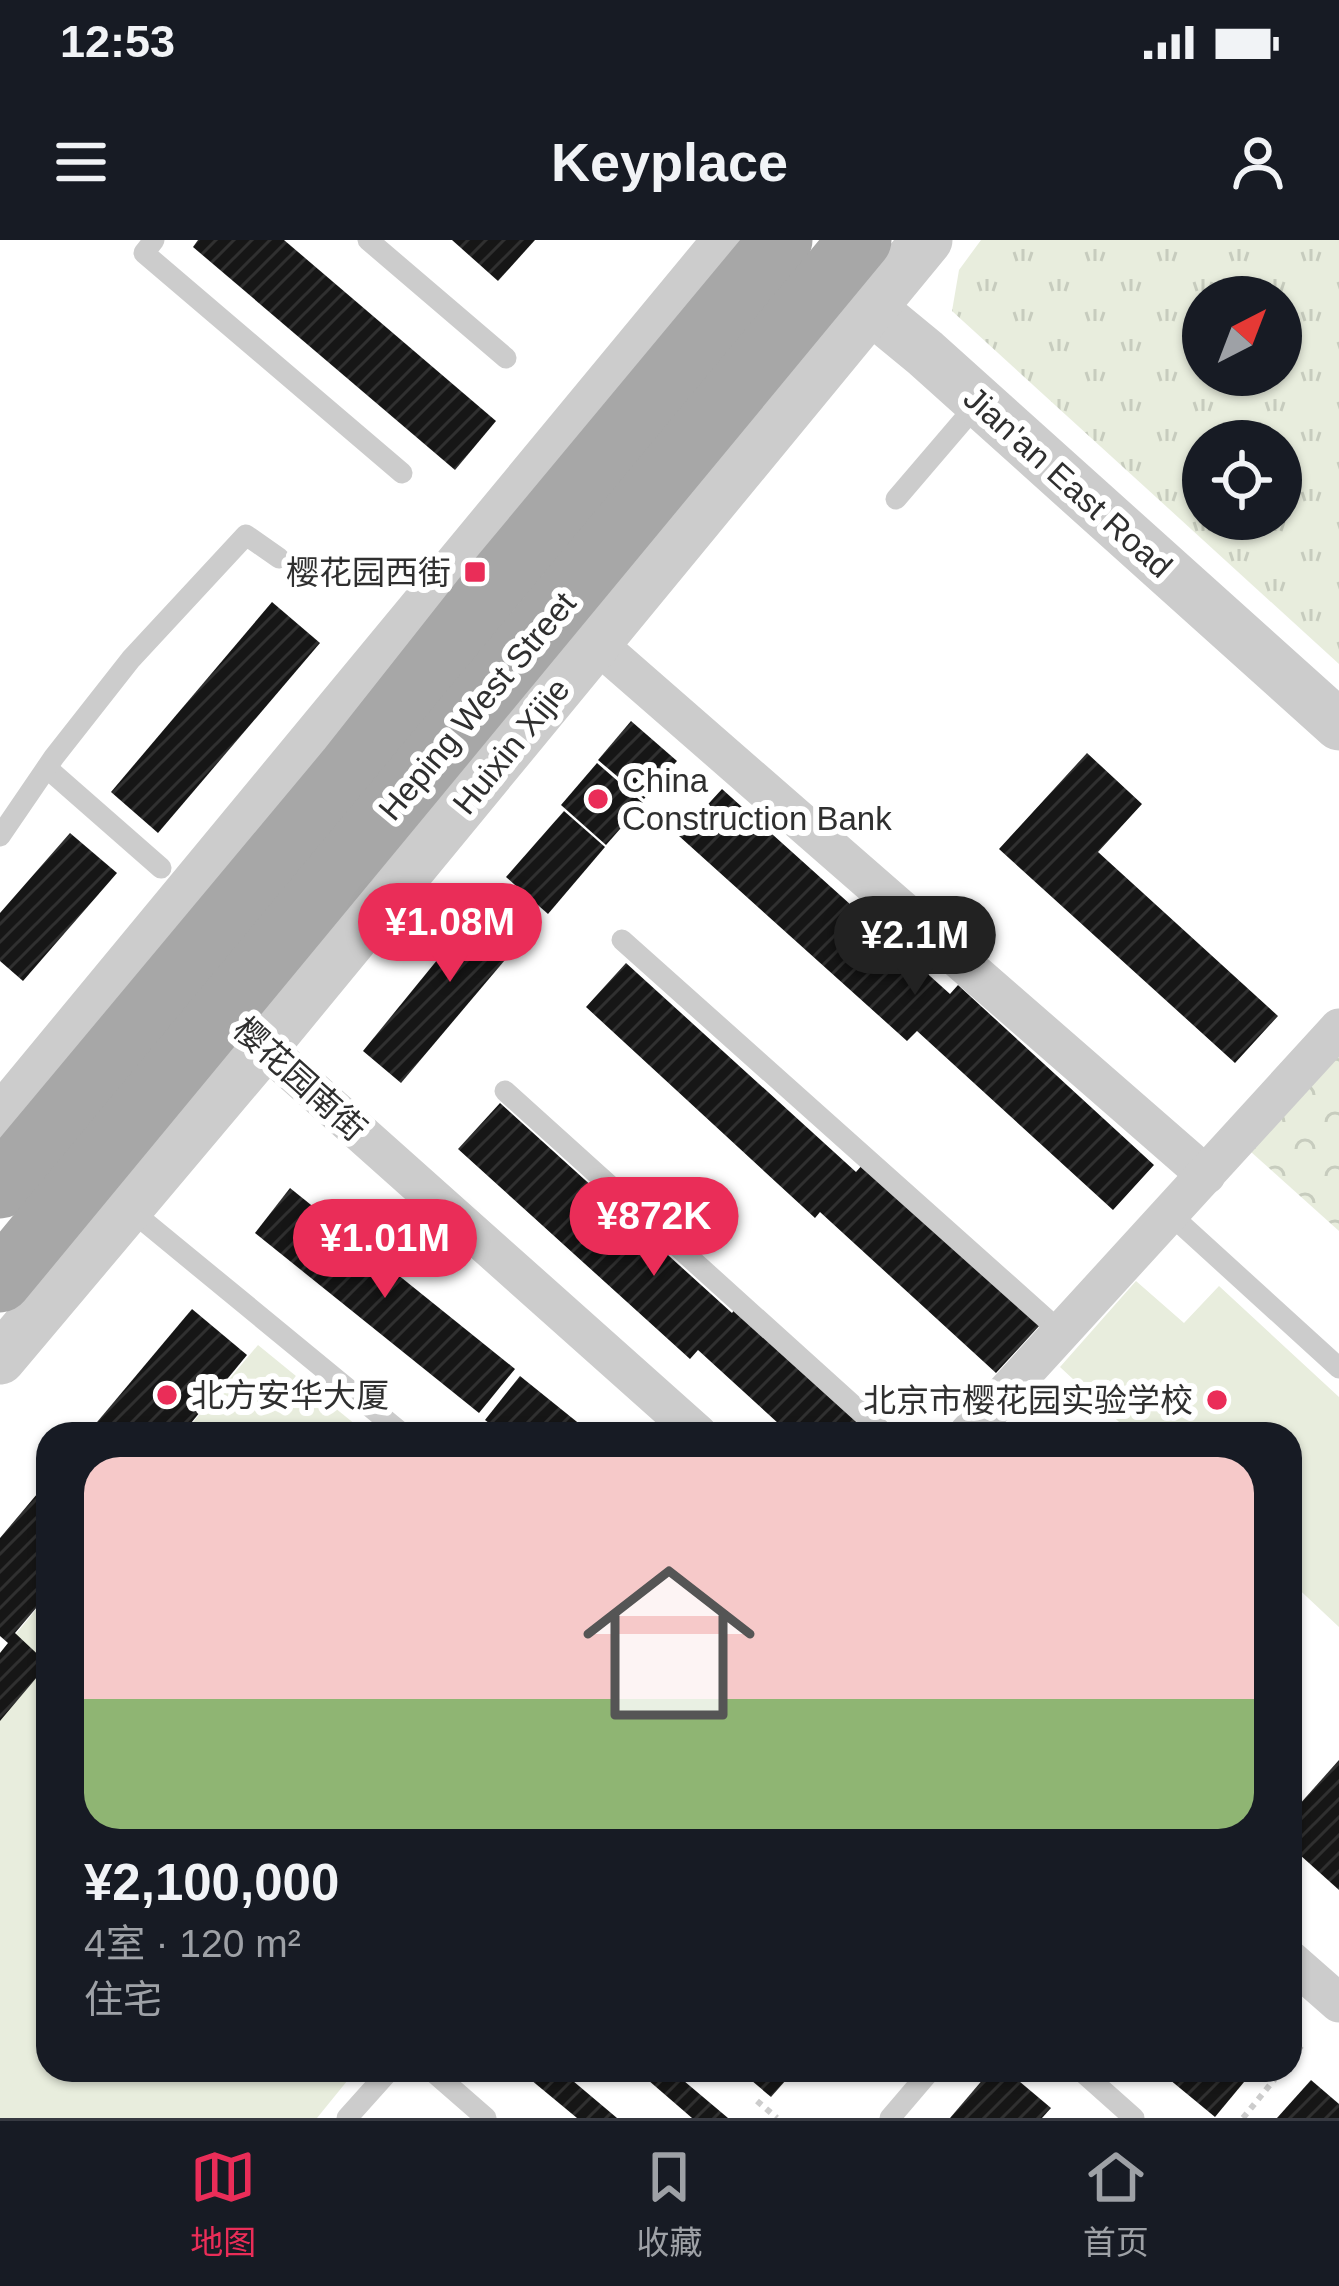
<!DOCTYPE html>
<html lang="zh">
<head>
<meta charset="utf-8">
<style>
  :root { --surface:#171b24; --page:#242831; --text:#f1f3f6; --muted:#9ea1a6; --line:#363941; --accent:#ea2d58 }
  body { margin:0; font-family:Helvetica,"Noto Sans SC",sans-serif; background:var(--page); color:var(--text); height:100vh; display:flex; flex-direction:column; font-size:45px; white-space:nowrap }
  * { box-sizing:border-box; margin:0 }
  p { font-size:39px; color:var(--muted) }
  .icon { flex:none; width:66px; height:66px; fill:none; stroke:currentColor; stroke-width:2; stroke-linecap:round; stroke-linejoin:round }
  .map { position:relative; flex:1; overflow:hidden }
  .drawer { position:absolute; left:36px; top:1182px; width:1266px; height:660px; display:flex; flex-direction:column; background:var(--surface); border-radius:36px; box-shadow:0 3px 9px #0004 }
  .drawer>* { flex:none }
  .needle { width:78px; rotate:42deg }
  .controls { position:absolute; left:1182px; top:36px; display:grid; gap:24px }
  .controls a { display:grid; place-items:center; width:120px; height:120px; border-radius:50%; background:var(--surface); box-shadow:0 3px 9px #0004; font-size:60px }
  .price { position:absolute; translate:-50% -102px; padding:0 27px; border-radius:42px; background:var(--accent); color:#fff; font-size:39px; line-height:78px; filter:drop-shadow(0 3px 6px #0008) }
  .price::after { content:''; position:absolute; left:50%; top:72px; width:36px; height:27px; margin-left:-18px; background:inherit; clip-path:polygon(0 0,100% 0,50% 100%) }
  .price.selected { background:#222; color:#fff }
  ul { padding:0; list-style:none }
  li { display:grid; align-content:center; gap:24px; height:636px; padding:0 48px }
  li span { display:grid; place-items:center; height:372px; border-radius:36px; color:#555 }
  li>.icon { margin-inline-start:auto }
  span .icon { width:216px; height:216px; fill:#fffc; stroke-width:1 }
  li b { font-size:51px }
  .status { display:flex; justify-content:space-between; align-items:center; height:84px; padding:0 60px; background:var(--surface); direction:ltr }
  .status svg { height:33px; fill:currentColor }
  header { display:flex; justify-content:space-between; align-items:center; height:156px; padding:0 48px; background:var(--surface); font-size:54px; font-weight:800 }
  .tabs { display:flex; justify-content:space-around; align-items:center; height:168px; border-top:3px solid var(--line); background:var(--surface); font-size:33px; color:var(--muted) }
  .tabs a { display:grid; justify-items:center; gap:6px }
  .tabs .selected { color:var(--accent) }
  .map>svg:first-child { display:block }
  .grass { fill:url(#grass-tufts); fill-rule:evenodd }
  .forest { fill:url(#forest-crowns) }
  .pitch { fill:#e8eddd }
  .building { fill:url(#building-hatch) }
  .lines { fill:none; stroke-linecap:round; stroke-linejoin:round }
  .path { stroke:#ccc; stroke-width:6; stroke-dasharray:6 6; stroke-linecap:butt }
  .service { stroke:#ccc; stroke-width:21 }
  .minor { stroke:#ccc; stroke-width:39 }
  .tertiary { stroke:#ccc; stroke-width:51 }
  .primary { stroke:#a7a7a7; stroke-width:63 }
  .poi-dot { fill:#ea2d58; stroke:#fff; stroke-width:4.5 }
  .labels { text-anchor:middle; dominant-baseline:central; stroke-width:12; stroke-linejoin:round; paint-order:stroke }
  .street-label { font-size:33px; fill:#2f2f2f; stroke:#fff }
  .poi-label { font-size:33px; fill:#2f2f2f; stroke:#fff; text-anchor:end }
</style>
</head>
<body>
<div class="status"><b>12:53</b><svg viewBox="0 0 49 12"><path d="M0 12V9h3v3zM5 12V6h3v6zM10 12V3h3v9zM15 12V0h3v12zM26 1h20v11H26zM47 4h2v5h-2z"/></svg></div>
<header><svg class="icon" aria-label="menu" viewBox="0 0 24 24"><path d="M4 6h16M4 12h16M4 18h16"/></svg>Keyplace<svg class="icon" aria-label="person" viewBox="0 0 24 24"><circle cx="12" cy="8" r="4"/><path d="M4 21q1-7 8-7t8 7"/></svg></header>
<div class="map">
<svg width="1339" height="1878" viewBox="0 0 1339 1878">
  <defs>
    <pattern id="grass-tufts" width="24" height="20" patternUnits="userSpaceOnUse" patternTransform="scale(3)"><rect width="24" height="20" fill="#e8eddd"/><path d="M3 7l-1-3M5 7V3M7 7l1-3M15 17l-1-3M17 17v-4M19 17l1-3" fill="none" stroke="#c7ccbe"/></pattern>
    <pattern id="forest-crowns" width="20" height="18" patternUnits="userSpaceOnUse" patternTransform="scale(3)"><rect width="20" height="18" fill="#e8eddd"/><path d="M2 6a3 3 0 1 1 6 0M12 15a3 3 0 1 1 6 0" fill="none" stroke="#c7ccbe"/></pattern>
    <pattern id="building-hatch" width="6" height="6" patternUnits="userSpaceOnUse" patternTransform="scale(3)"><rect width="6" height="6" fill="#161616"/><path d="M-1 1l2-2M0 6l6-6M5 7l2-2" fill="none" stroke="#303030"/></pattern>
  </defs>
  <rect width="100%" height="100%" fill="#fff"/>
  <path class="grass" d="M981 0H1339V424L952 71 959 30ZM1203 57H1281V135H1203ZM1203 201H1281V279H1203Z"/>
  <polygon class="forest" points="1339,813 1339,991 1251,912"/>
  <g class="pitch">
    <polygon points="1136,1041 1184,1083 1219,1046 1339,1157 1339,1387 1290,1341 1290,1194 1132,1194 1060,1127"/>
    <polygon points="258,1105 367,1194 183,1194"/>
    <polygon points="48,1355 48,1830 356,1830 317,1878 0,1878 0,1413"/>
  </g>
  <g class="building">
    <polygon points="198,0 284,0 496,181 455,230 193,7"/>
    <polygon points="452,0 535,0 498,41"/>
    <polygon points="272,362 320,403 158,593 111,552"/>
    <polygon points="631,481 677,521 644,559 598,520"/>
    <polygon points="1087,513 1142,564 1098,612 1278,776 1235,823 999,609"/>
    <polygon points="597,523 643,563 606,605 561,565"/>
    <polygon points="722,549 950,754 958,745 1154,925 1113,970 917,791 907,801 679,596"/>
    <polygon points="564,571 605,607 548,674 506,637"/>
    <polygon points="70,593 117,633 23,741 0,721 0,673"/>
    <polygon points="495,649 537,682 401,843 363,811"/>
    <polygon points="626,723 856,932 864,923 1040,1085 996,1133 820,972 815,978 586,767"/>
    <polygon points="500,863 732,1073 737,1066 879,1194 790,1194 698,1110 690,1119 458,909"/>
    <polygon points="290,948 515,1129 479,1173 255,993"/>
    <polygon points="192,1069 247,1115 182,1194 87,1194"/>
    <polygon points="520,1136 592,1194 503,1194 485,1180"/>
    <polygon points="48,1241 48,1354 15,1393 48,1424 0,1481 0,1413 8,1403 0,1396 0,1298"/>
    <polygon points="48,1371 48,1396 36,1386"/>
    <polygon points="1339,1520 1339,1650 1290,1606 1290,1575"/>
    <polygon points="519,1830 560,1830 617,1878 577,1878"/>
    <polygon points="657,1830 671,1830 728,1878 692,1878 648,1840"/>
    <polygon points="739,1830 775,1830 786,1840 771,1857"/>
    <polygon points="991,1830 1006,1830 1051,1868 1042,1878 950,1878"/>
    <polygon points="1158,1830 1254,1830 1215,1877"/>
    <polygon points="1311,1840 1339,1864 1339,1878 1277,1878"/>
  </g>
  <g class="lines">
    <g class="path">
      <polyline points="1290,1820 1302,1805"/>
      <polyline points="757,1861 777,1878"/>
      <polyline points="1243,1878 1282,1830"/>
    </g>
    <g class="service">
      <polyline points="154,0 144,13 402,233"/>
      <polyline points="368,0 506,118"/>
      <polyline points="896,259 979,162"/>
      <polyline points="47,528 161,628"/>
      <polyline points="0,596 54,517 131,419 246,295 279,318"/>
      <polyline points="622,700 1062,1093"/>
      <polyline points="505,851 885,1194"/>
      <polyline points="128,968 403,1194"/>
      <polyline points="1171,975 1339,1128"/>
      <polyline points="431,1830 486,1878"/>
      <polyline points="1080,1830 1134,1878"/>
      <polyline points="347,1878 390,1830"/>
      <polyline points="890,1878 931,1830"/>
    </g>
    <g class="minor">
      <polyline points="596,403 1206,935"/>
      <polyline points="245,790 698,1194"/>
      <polyline points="968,1194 1339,788"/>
      <polyline points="1290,1720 1339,1763"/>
    </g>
    <g class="tertiary">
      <polyline points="846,48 925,113 1339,485"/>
      <polyline points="0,882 729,0"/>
      <polyline points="0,1119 263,807 927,0"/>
    </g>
    <g class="primary">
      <polyline points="0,947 348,530 490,350 781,0"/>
      <polyline points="0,1041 860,0"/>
    </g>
  </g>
  <g class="poi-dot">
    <rect x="463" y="320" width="24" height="24" rx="6"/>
    <circle cx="598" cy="559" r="12"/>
    <circle cx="167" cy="1155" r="12"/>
    <circle cx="1217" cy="1160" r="12"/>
  </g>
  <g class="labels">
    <g class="street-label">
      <text transform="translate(1068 242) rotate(42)">Jian'an East Road</text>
      <text transform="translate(477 466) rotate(-50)">Heping West Street</text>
      <text transform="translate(511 506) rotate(-51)">Huixin Xijie</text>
      <text transform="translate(300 839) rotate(42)">樱花园南街</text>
    </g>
    <g class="poi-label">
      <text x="451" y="332">樱花园西街</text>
      <text x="622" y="540" text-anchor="start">China<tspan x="622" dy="38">Construction Bank</tspan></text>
      <text x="191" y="1155" text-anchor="start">北方安华大厦</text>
      <text x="1193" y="1160">北京市樱花园实验学校</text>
    </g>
  </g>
</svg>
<div class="controls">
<a><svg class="needle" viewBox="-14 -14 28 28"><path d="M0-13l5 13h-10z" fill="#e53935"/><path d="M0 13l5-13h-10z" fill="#9ea1a6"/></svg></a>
<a><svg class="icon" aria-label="locate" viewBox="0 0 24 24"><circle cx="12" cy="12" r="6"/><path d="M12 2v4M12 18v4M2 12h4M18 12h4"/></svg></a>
</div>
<b class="price" style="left:450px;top:745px">¥1.08M</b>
<b class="price selected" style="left:915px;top:758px">¥2.1M</b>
<b class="price" style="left:654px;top:1039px">¥872K</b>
<b class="price" style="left:385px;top:1061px">¥1.01M</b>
<section class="drawer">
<ul>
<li><span style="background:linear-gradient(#f6c9c9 65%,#8fb573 0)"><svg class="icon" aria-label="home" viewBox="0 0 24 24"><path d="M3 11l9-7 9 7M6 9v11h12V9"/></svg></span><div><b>¥2,100,000</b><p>4室 · 120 m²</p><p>住宅</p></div></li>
</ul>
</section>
</div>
<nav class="tabs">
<a class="selected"><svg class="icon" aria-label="map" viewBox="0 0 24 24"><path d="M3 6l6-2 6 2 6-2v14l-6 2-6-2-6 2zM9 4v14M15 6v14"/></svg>地图</a>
<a><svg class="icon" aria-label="saved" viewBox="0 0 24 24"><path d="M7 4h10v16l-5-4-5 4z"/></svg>收藏</a>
<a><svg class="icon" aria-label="home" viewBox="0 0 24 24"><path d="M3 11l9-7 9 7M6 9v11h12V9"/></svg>首页</a>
</nav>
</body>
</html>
